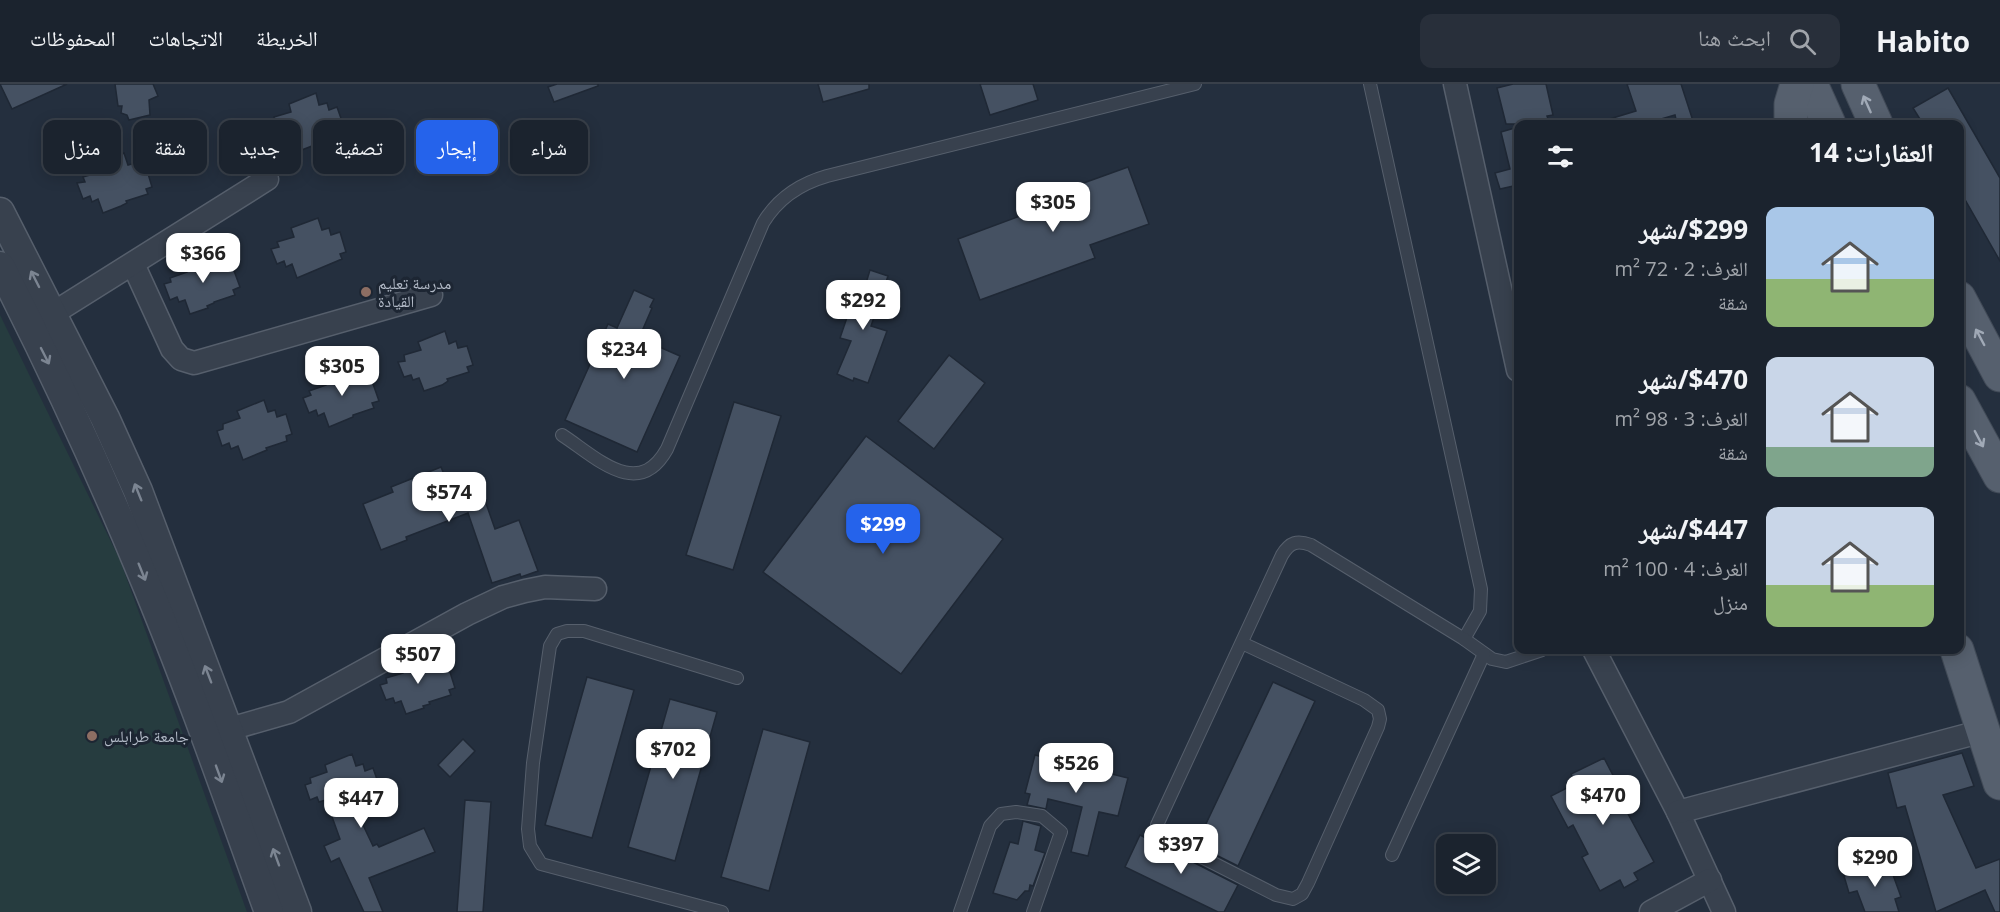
<!DOCTYPE html>
<html lang="ar">
<head>
<meta charset="utf-8">
<style>
  :root { --surface:#1b232e; --page:#282f3a; --text:#f1f3f6; --muted:#a0a4aa; --line:#39404a; --accent:#2563eb }
  body { margin:0; font-family:"Open Sans","Noto Naskh Arabic",sans-serif; background:var(--page); color:var(--text); direction:rtl; height:100vh; display:flex; flex-direction:column; font-size:22px; white-space:nowrap }
  * { box-sizing:border-box; margin:0 }
  p { font-size:20px; color:var(--muted) }
  .icon { flex:none; width:33px; height:33px; fill:none; stroke:currentColor; stroke-width:2; stroke-linecap:round; stroke-linejoin:round }
  .map { position:relative; flex:1; overflow:hidden; direction:ltr }
  .sheet { position:absolute; left:1514px; top:36px; width:450px; height:534px; display:flex; flex-direction:column; background:var(--surface); border-radius:12px; box-shadow:0 3px 15px #0003,0 0 0 2px var(--line); direction:rtl }
  .sheet>* { flex:none }
  .top-card { position:absolute; left:18px; top:36px; width:570px; height:54px; direction:rtl; display:flex; gap:12px }
  .tools { position:absolute; left:1436px; top:750px; display:grid; gap:12px }
  .tools a { display:grid; place-items:center; width:60px; height:60px; border-radius:12px; background:var(--surface); box-shadow:0 3px 15px #0003,0 0 0 2px var(--line); font-size:30px }
  .price { position:absolute; translate:-50% -51px; padding:0 14px; border-radius:12px; background:#fff; color:#222; font-size:20px; line-height:39px; filter:drop-shadow(0 2px 3px #0008) }
  .price::after { content:''; position:absolute; left:50%; top:36px; width:18px; height:14px; margin-left:-9px; background:inherit; clip-path:polygon(0 0,100% 0,50% 100%) }
  .price.current { background:var(--accent); color:#fff }
  ul { padding:0; list-style:none }
  li { display:flex; align-items:center; gap:18px; height:150px; padding:0 30px }
  li span { display:grid; place-items:center; flex:none; width:168px; height:120px; border-radius:12px; color:#555 }
  li>.icon { margin-inline-start:auto }
  span .icon { width:72px; height:72px; fill:#fffc; stroke-width:1 }
  li b { font-size:26px }
  h2 { display:flex; justify-content:space-between; align-items:center; height:72px; padding:0 30px; font-size:26px }
  .tag { padding:0 21px; border-radius:12px; background:var(--surface); box-shadow:0 3px 15px #0003,0 0 0 2px var(--line); font-size:21px; line-height:54px }
  .tag.current { background:var(--accent); color:#fff }
  header { display:flex; align-items:center; gap:36px; box-sizing:border-box; height:84px; padding:0 30px; background:var(--surface); border-bottom:2px solid var(--line) }
  header strong { font-size:28px }
  nav { display:flex; gap:33px; margin-inline-start:auto; font-size:21px }
  .search { width:420px; height:54px; background:var(--page); display:flex; align-items:center; gap:15px; box-sizing:border-box; padding:0 21px; border-radius:12px; color:var(--muted); font-size:22px }
  .map>svg:first-child { display:block }
  .green { fill:#263c3f }
  .building { fill:#455162; stroke:#1f2835; stroke-width:1.5 }
  .lines { fill:none; stroke-linecap:round; stroke-linejoin:round }
  .service-casing { stroke:#565f6c; stroke-width:14 }
  .minor-casing { stroke:#565f6c; stroke-width:25 }
  .tertiary-casing { stroke:#565f6c; stroke-width:31 }
  .primary-casing { stroke:#414a57; stroke-width:35 }
  .service { stroke:#38414e; stroke-width:12 }
  .minor { stroke:#38414e; stroke-width:22 }
  .tertiary { stroke:#38414e; stroke-width:28 }
  .primary { stroke:#56606e; stroke-width:33 }
  .oneway { stroke:#a1aab7 }
  .oneway2 { stroke:#7c8592 }
  .education-dot { fill:#8d6e63; stroke:#1d2633; stroke-width:2 }
  .labels { text-anchor:middle; dominant-baseline:central; stroke-width:6; stroke-linejoin:round; paint-order:stroke }
  .poi-label { font-size:16px; fill:#b4bcc9; stroke:#1d2633; text-anchor:start }
</style>
</head>
<body>
<header>
<strong>Habito</strong>
<div class="search"><svg class="icon" aria-label="search" viewBox="0 0 24 24"><circle cx="10" cy="10" r="6"/><path d="M15 15l6 6"/></svg>ابحث هنا</div>
<nav><a>الخريطة</a><a>الاتجاهات</a><a>المحفوظات</a></nav>
</header>
<div class="map">
<svg width="2000" height="828" viewBox="0 0 2000 828">
  <rect width="100%" height="100%" fill="#242f3e"/>
  <polygon class="green" points="0,231 120,476 247,828 0,828"/>
  <g class="building">
    <polygon points="0,0 67,0 12,25"/>
    <polygon points="115,0 153,0 158,12 149,16 150,31 129,36 127,31 121,29 122,22 118,22"/>
    <polygon points="557,0 598,0 598,2 554,18 548,3"/>
    <polygon points="818,0 869,0 869,5 823,18"/>
    <polygon points="980,0 1033,0 1038,16 990,31"/>
    <polygon points="1513,0 1546,0 1553,31 1547,32 1550,40 1506,40 1497,4"/>
    <polygon points="1627,0 1681,0 1694,40 1677,40 1675,31 1644,40 1604,40 1603,37 1636,27"/>
    <polygon points="1948,4 2000,94 2000,177 1959,105 1959,40 1923,40 1913,24"/>
    <polygon points="316,9 319,21 327,19 329,26 337,23 344,43 337,45 339,50 318,57 318,59 312,62 294,69 289,55 283,58 281,52 274,55 268,40 275,38 274,33 291,28 289,20"/>
    <polygon points="1518,43 1518,101 1500,105 1495,89 1510,85 1501,48"/>
    <polygon points="124,69 128,81 135,79 138,86 146,83 152,103 146,105 148,110 126,117 127,119 121,122 103,129 98,115 92,118 90,112 83,115 77,99 85,98 83,93 100,88 97,79"/>
    <polygon points="1128,83 1149,140 1090,161 1095,174 980,216 958,155 1020,132 1017,123"/>
    <polygon points="318,134 322,146 329,144 331,151 340,148 346,168 340,170 342,175 297,194 292,180 286,183 284,177 277,180 271,165 279,163 277,158 294,153 291,144"/>
    <polygon points="211,170 215,182 223,180 225,187 233,184 240,203 233,206 235,211 214,218 214,219 207,222 208,224 190,230 185,216 179,218 177,213 170,216 164,200 171,198 170,194 187,188 184,180"/>
    <polygon points="870,186 888,192 871,242 887,247 868,299 854,294 853,297 837,290 851,257 840,254 856,207 863,209"/>
    <polygon points="634,206 654,215 650,223 652,224 639,254 680,272 637,368 565,336 608,240 617,244"/>
    <polygon points="445,247 449,260 456,257 458,264 467,262 473,281 467,283 469,288 447,295 448,297 442,301 424,307 419,294 413,296 411,291 404,293 398,278 405,277 404,271 421,266 418,258"/>
    <polygon points="949,271 985,299 934,365 898,337"/>
    <polygon points="351,283 355,295 362,293 364,300 372,297 379,317 372,319 374,324 353,331 353,333 329,343 324,329 318,332 316,326 309,329 303,314 311,311 309,307 326,301 324,294"/>
    <polygon points="264,316 268,328 275,326 277,333 286,330 292,350 286,352 287,357 266,364 267,366 243,376 238,362 231,365 229,359 222,362 217,347 223,345 223,340 240,334 237,327"/>
    <polygon points="734,318 781,332 733,486 686,471"/>
    <polygon points="866,352 1003,455 901,590 763,488"/>
    <polygon points="441,383 455,417 482,408 495,445 519,436 538,487 521,493 520,490 492,499 468,429 406,453 407,456 381,466 363,420 393,408 391,403"/>
    <polygon points="427,570 431,583 438,580 441,587 449,585 455,604 449,606 451,611 429,618 430,620 423,622 424,624 406,630 401,617 395,619 393,614 386,616 380,601 387,599 386,594 403,589 401,582"/>
    <polygon points="587,593 634,606 592,754 545,741"/>
    <polygon points="1273,598 1315,617 1238,782 1196,761"/>
    <polygon points="670,615 717,628 675,777 628,763"/>
    <polygon points="763,645 810,658 769,807 721,793"/>
    <polygon points="463,655 475,667 450,693 438,681"/>
    <polygon points="1962,669 1974,702 1943,711 1976,784 2000,775 2000,828 1995,828 1985,806 1936,828 1905,722 1897,724 1888,689"/>
    <polygon points="352,670 356,682 363,680 365,687 373,684 380,704 373,706 375,711 353,720 373,762 377,760 379,763 424,744 435,768 369,794 383,828 364,828 339,774 331,778 324,762 340,755 326,716 319,718 317,713 310,716 305,701 311,699 310,694 327,688 325,681"/>
    <polygon points="1035,671 1128,694 1118,732 1099,728 1088,772 1071,768 1082,723 1048,715 1046,725 1027,721 1030,710 1025,709"/>
    <polygon points="1604,674 1630,724 1626,726 1654,778 1634,789 1638,796 1624,804 1620,796 1600,807 1582,773 1588,770 1573,741 1568,744 1551,712 1569,703 1567,699 1574,696 1571,690"/>
    <polygon points="465,716 491,718 483,828 457,828"/>
    <polygon points="1023,737 1041,742 1035,766 1045,769 1033,802 1030,801 1029,807 1025,807 1017,816 993,809 1010,758 1018,760"/>
    <polygon points="1140,751 1238,801 1224,828 1218,828 1125,783"/>
    <polygon points="1888,777 1901,813 1895,815 1899,828 1865,828 1857,807 1849,809 1844,792"/>
  </g>
  <g class="lines">
    <g class="service-casing">
      <g id="service">
        <polyline points="1370,0 1481,505 1480,527 1464,555"/>
        <path d="M562 351C596 373 638 417 667 365L763 139C778 114 799 100 827 92L1195 0"/>
        <path d="M1242 559 1364 616 1378 626 1380 635 1378 643 1308 799 1302 810 1293 815 1276 811 1168 756 1161 752 1157 741 1282 471C1290 458 1297 456 1311 461L1464 555 1492 575 1506 578 1542 566"/>
        <polyline points="1392,771 1484,570"/>
        <polyline points="722,828 541,780 530,762 528,745 533,679 550,562 557,550 567,547 584,547 737,594"/>
        <polyline points="960,828 990,742 1001,730 1016,728 1042,732 1061,748 1033,828"/>
      </g>
    </g>
    <g class="minor-casing">
      <g id="minor">
        <polyline points="1455,0 1518,286"/>
        <polyline points="133,180 172,265 181,275 194,279 431,211"/>
        <polyline points="52,230 267,95"/>
        <polyline points="1594,566 1678,728 1724,828"/>
        <polyline points="212,650 289,628 467,530 503,513 525,507 545,503 595,505"/>
        <polyline points="1678,728 1983,647"/>
        <polyline points="1651,828 1710,796"/>
      </g>
    </g>
    <g class="tertiary-casing">
      <g id="tertiary">
        <polyline points="0,128 105,334 138,407 297,828"/>
        <path d="M0 182C51 282 98 383 141 487 188 599 228 714 269 828"/>
      </g>
    </g>
    <g class="primary-casing">
      <g id="primary">
        <polyline points="1811,0 1829,40"/>
        <polyline points="1858,0 1876,40"/>
        <polyline points="1791,40 1791,20 1797,0"/>
        <polyline points="1959,214 2000,291"/>
        <polyline points="1959,317 2000,392"/>
        <polyline points="1957,566 2000,699"/>
      </g>
    </g>
    <use href="#service" class="service"/>
    <use href="#minor" class="minor"/>
    <use href="#tertiary" class="tertiary"/>
    <use href="#primary" class="primary"/>
  </g>
  <defs><path id="oneway-shaft" d="M-6 0H5M1.5-3L5.5 0L1.5 3" fill="none" stroke-width="1.6" stroke-linecap="round" stroke-linejoin="round" transform="scale(1.5)"/></defs>
  <g class="oneway">
    <use href="#oneway-shaft" transform="translate(1867 20) rotate(-114)"/>
    <use href="#oneway-shaft" transform="translate(1980 253) rotate(-118)"/>
    <use href="#oneway-shaft" transform="translate(1979 355) rotate(62)"/>
  </g>
  <g class="oneway2">
    <use href="#oneway-shaft" transform="translate(35 195) rotate(-117)"/>
    <use href="#oneway-shaft" transform="translate(45 272) rotate(63)"/>
    <use href="#oneway-shaft" transform="translate(138 408) rotate(-112)"/>
    <use href="#oneway-shaft" transform="translate(142 488) rotate(68)"/>
    <use href="#oneway-shaft" transform="translate(208 590) rotate(-111)"/>
    <use href="#oneway-shaft" transform="translate(219 690) rotate(70)"/>
    <use href="#oneway-shaft" transform="translate(276 773) rotate(-110)"/>
  </g>
  <g class="education-dot">
    <circle cx="366" cy="208" r="6"/>
    <circle cx="92" cy="652" r="6"/>
  </g>
  <g class="labels">
    <g class="poi-label">
      <text x="378" y="199">مدرسة تعليم<tspan x="378" dy="18">القيادة</tspan></text>
      <text x="104" y="652">جامعة طرابلس</text>
    </g>
  </g>
</svg>
<div class="tools">
<a><svg class="icon" aria-label="layers" viewBox="0 0 24 24"><path d="M12 4l9 5-9 5-9-5zM3 14l9 5 9-5"/></svg></a>
</div>
<b class="price" style="left:1053px;top:149px">$305</b>
<b class="price" style="left:203px;top:200px">$366</b>
<b class="price" style="left:863px;top:247px">$292</b>
<b class="price" style="left:624px;top:296px">$234</b>
<b class="price" style="left:342px;top:313px">$305</b>
<b class="price" style="left:449px;top:439px">$574</b>
<b class="price current" style="left:883px;top:471px">$299</b>
<b class="price" style="left:418px;top:601px">$507</b>
<b class="price" style="left:673px;top:696px">$702</b>
<b class="price" style="left:1076px;top:710px">$526</b>
<b class="price" style="left:1603px;top:742px">$470</b>
<b class="price" style="left:361px;top:745px">$447</b>
<b class="price" style="left:1181px;top:791px">$397</b>
<b class="price" style="left:1875px;top:804px">$290</b>
<div class="top-card">
<a class="tag">شراء</a>
<a class="tag current">إيجار</a>
<a class="tag">تصفية</a>
<a class="tag">جديد</a>
<a class="tag">شقة</a>
<a class="tag">منزل</a>
</div>
<section class="sheet">
<h2>العقارات: 14<svg class="icon" aria-label="filters" viewBox="0 0 24 24"><path d="M4 7h16M4 17h16"/><circle cx="9" cy="7" r="2"/><circle cx="15" cy="17" r="2"/></svg></h2>
<ul>
<li><span style="background:linear-gradient(#a9c7e8 60%,#8fb573 0)"><svg class="icon" aria-label="home" viewBox="0 0 24 24"><path d="M3 11l9-7 9 7M6 9v11h12V9"/></svg></span><div><b>$299/شهر</b><p>الغرف: 2 · 72 m²</p><p>شقة</p></div></li>
<li><span style="background:linear-gradient(#c9d6e8 75%,#7fa58c 0)"><svg class="icon" aria-label="home" viewBox="0 0 24 24"><path d="M3 11l9-7 9 7M6 9v11h12V9"/></svg></span><div><b>$470/شهر</b><p>الغرف: 3 · 98 m²</p><p>شقة</p></div></li>
<li><span style="background:linear-gradient(#c9d6e8 65%,#8fb573 0)"><svg class="icon" aria-label="home" viewBox="0 0 24 24"><path d="M3 11l9-7 9 7M6 9v11h12V9"/></svg></span><div><b>$447/شهر</b><p>الغرف: 4 · 100 m²</p><p>منزل</p></div></li>
</ul>
</section>
</div>
</body>
</html>
